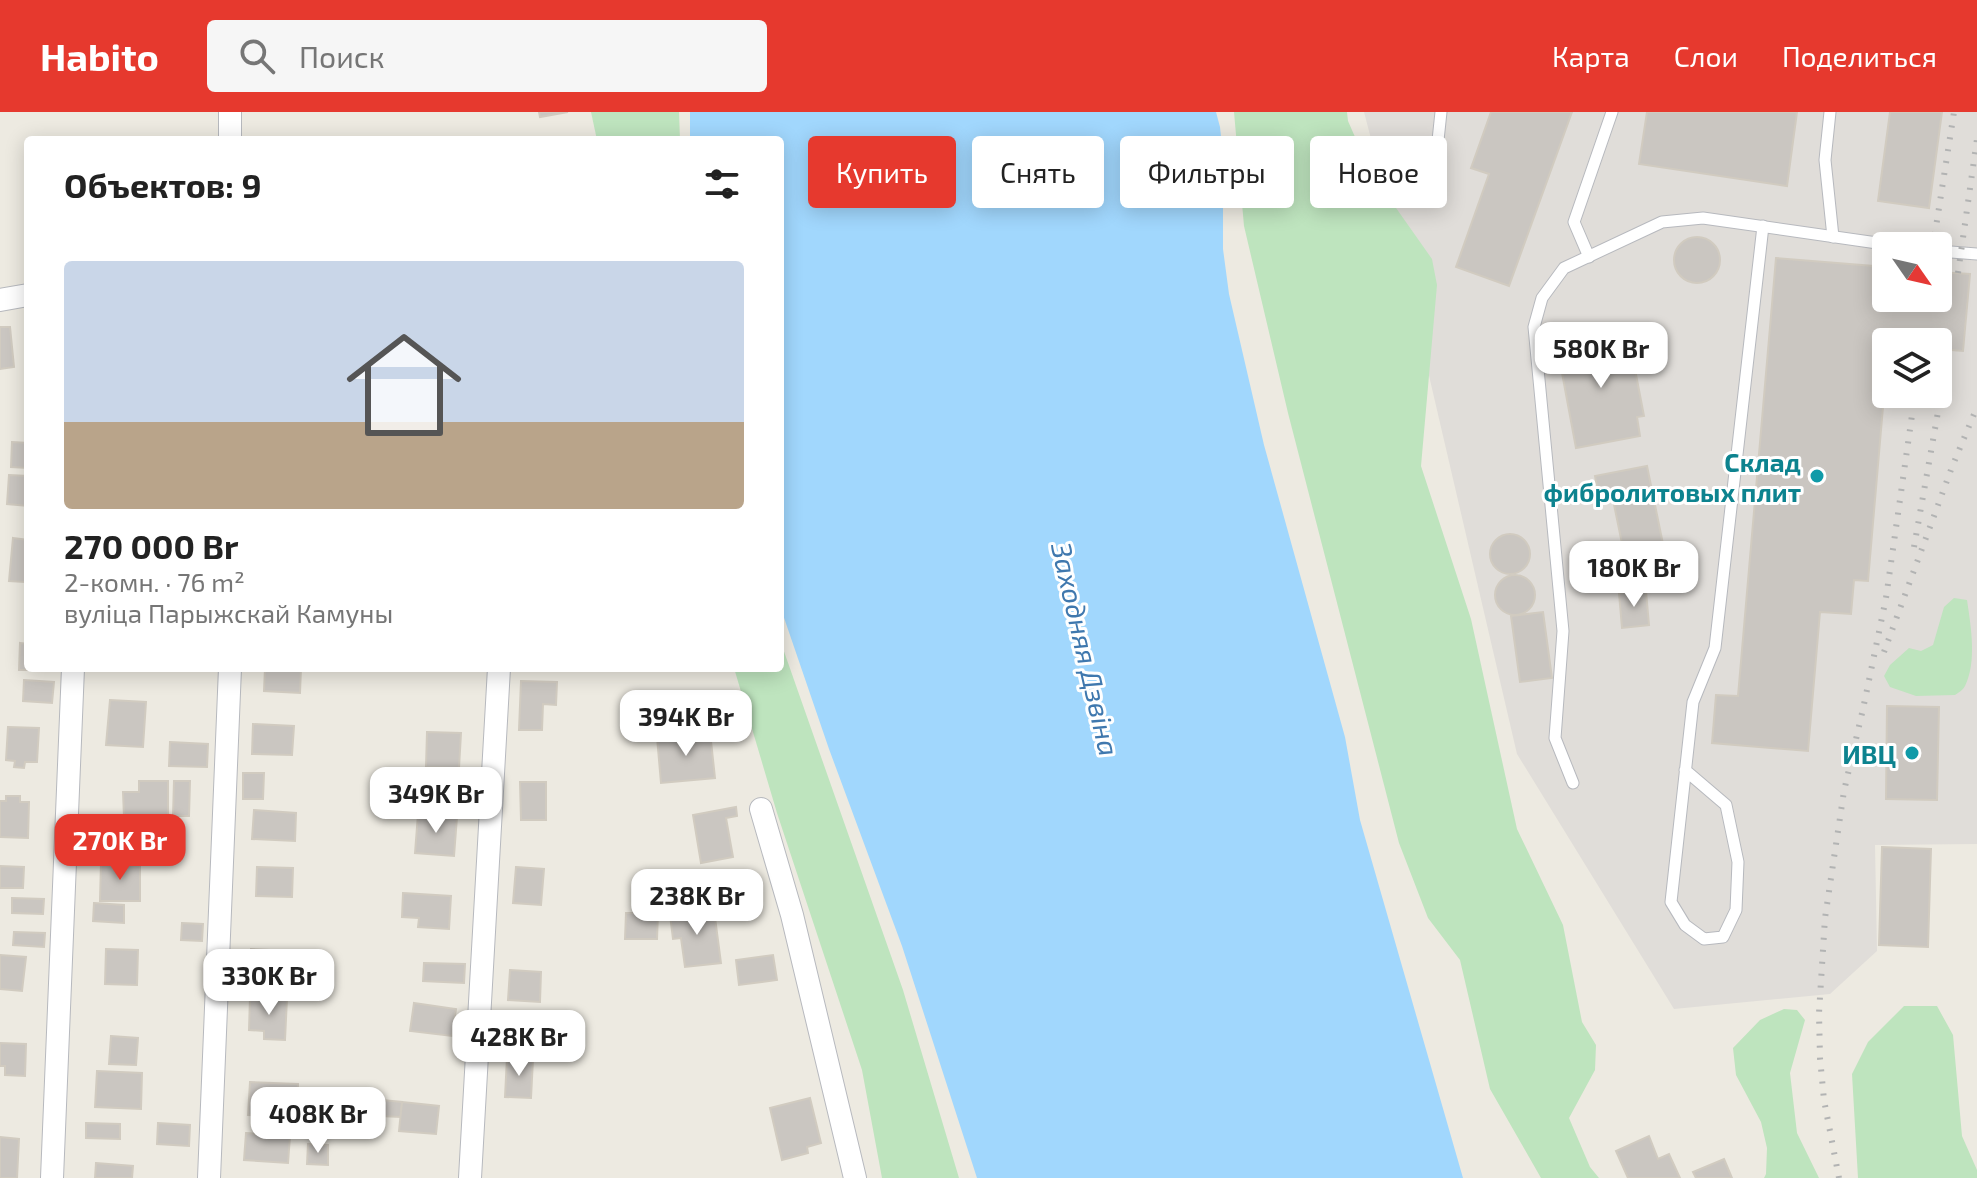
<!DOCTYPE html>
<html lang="ru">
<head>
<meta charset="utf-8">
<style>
  :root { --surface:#fff; --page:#f6f6f6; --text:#222; --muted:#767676; --accent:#e6392e }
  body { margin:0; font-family:"Exo 2",sans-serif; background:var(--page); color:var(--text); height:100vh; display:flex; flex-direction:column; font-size:30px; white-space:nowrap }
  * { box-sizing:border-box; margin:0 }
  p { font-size:26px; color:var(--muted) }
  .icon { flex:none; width:44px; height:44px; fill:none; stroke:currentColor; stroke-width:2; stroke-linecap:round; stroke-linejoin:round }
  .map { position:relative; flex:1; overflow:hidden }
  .side { position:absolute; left:24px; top:24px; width:760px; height:536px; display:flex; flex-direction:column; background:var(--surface); border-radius:8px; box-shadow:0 4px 20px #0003 }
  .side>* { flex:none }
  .hud { position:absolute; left:808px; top:24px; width:760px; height:72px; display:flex; gap:16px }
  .needle { width:52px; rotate:124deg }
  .controls { position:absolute; left:1872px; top:120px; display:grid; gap:16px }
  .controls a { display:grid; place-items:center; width:80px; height:80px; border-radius:8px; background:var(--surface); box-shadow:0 4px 20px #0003; font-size:40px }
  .price { position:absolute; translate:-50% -68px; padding:0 18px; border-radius:16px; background:#fff; color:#222; font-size:26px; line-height:52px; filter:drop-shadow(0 2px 4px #0008) }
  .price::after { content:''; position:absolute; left:50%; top:48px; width:24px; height:18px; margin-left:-12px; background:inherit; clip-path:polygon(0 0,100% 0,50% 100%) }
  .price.selected { background:var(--accent); color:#fff }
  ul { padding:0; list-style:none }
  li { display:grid; align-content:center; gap:16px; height:424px; padding:0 40px }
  li span { display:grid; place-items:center; height:248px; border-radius:8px; color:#555 }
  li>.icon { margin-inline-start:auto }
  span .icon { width:144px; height:144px; fill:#fffc; stroke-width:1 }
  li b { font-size:34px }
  h2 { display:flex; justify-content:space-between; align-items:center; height:96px; padding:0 40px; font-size:34px }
  .pill { padding:0 28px; border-radius:8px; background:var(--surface); box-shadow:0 4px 20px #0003; font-size:28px; line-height:72px }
  .pill.selected { background:var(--accent); color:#fff }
  header { display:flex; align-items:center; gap:48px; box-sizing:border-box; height:112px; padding:0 40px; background:var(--accent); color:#fff }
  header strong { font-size:38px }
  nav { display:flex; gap:44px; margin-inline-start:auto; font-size:28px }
  .search { width:560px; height:72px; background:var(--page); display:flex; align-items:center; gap:20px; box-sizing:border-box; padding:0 28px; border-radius:8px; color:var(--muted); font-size:30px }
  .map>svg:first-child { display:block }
  .industrial { fill:#e0ddd9; fill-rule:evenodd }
  .green { fill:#bee4be }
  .water { fill:#a1d7fd }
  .building { fill:#cac6c1; stroke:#d1cbc0; stroke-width:2 }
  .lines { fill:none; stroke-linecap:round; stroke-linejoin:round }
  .service-casing { stroke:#b7b9be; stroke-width:13 }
  .minor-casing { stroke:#b7b9be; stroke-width:24 }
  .service { stroke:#fff; stroke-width:11 }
  .minor { stroke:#fff; stroke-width:22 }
  .rail { stroke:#b2b3b3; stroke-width:6; stroke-dasharray:2 10; stroke-linecap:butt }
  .culture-dot { fill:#0f9aa8; stroke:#fff; stroke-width:3 }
  .labels { text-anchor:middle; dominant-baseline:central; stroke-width:6; stroke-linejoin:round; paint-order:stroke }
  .culture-label { font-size:26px; font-weight:bold; fill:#0d838f; stroke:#fff; text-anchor:end }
  .water-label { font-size:28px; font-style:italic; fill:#3f78ae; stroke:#fff }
</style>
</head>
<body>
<header>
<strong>Habito</strong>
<div class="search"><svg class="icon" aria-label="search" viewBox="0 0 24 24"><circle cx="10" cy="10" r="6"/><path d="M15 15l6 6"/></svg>Поиск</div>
<nav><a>Карта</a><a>Слои</a><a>Поделиться</a></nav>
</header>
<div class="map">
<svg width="1977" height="1066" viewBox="0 0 1977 1066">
  <rect width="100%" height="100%" fill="#edeae1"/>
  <path class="industrial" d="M1364 0H1977V732L1875 733 1877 839 1830 882 1674 897 1517 642 1397 126ZM1886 134H1938V186H1886ZM1886 230H1938V282H1886Z"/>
  <g class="green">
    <polygon points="591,0 679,0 680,28 597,28"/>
    <polygon points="1234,0 1347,0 1348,9 1370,59 1432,147 1437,173 1421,354 1471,507 1517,717 1563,813 1582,910 1596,933 1595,958 1569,1006 1590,1055 1599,1066 1541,1066 1490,977 1460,848 1428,806 1399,731 1288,301 1244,114"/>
    <path d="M1954 486 1967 488C1971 515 1977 550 1965 574 1963 578 1959 580 1955 583L1916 584 1890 575 1884 564 1890 553 1909 536 1921 539 1933 533 1944 495Z"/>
    <polygon points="780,528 903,878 959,1066 882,1066 862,958 777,701 734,556 780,556"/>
    <polygon points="1904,894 1937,894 1953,923 1962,1024 1977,1058 1977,1066 1858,1066 1852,962 1868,930"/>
    <polygon points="1784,897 1797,898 1805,908 1790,961 1797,1021 1819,1066 1764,1066 1766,1062 1767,1036 1761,1010 1736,963 1733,936 1760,908"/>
  </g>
  <polygon class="water" points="690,0 1216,0 1220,15 1223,43 1223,137 1229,182 1264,333 1345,625 1360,708 1463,1066 977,1066 902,834 829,637 780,494 780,28 690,28"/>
  <g class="building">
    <polygon points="539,0 568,0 540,5"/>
    <polygon points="1491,0 1572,0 1509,174 1456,155 1489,62 1471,56"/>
    <polygon points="1647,0 1797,0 1787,74 1639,52"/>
    <polygon points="1890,0 1942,0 1929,96 1878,89"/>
    <circle cx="1697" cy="148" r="23"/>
    <polygon points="1776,146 1886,155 1886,186 1938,186 1938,160 1970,162 1963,239 1938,237 1938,230 1886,230 1886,260 1868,469 1854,468 1851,502 1820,500 1808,639 1712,631 1716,583 1738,584"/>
    <polygon points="0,215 10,215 14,255 0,257"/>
    <polygon points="1628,221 1644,304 1637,305 1640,324 1576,336 1557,234"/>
    <polygon points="12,330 28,331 28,356 11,355"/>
    <polygon points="1647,354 1664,437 1625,446 1611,378 1598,380 1595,364"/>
    <polygon points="9,363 28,364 28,394 7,392"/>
    <circle cx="1510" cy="442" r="20"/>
    <polygon points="13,426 28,428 28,461 26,460 25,470 9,469"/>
    <circle cx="1515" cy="483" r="20"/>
    <polygon points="1646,479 1649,513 1622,516 1619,481"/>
    <polygon points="1543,500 1552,566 1520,570 1511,504"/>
    <polygon points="20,531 28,532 28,556 42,556 42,558 19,558"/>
    <polygon points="265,556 301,556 300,581 264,579"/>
    <polygon points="24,568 54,570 52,591 23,589"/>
    <polygon points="521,569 557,570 556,593 543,592 542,618 519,618"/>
    <polygon points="110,588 146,590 143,635 106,633"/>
    <polygon points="1887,594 1939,595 1937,688 1886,687"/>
    <polygon points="253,612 294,614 292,643 252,642"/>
    <polygon points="8,615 39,616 37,650 25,650 24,656 14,655 15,649 6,648"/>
    <polygon points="427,620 461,621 459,656 426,655"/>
    <polygon points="710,620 715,666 661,671 657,625"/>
    <polygon points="170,630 208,632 207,655 169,654"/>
    <polygon points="243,661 264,661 263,687 243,687"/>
    <polygon points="139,669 168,669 168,705 124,705 123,680 139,680"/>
    <polygon points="174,669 190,669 189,704 173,704"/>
    <polygon points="520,670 546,670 546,708 521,708"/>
    <polygon points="450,675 470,676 470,688 449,687"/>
    <polygon points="6,684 20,684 20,690 29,690 28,726 0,725 0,689 6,689"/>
    <polygon points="736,695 737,704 726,706 733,745 701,751 693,703"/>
    <polygon points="254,698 296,701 295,729 252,727"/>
    <polygon points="418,702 457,705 454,744 415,741"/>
    <polygon points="1882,735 1931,737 1928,835 1879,833"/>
    <polygon points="101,750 140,750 140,789 100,789"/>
    <polygon points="0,754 24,755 23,776 0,776"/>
    <polygon points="257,755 293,756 292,785 256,784"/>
    <polygon points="516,755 544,757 541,793 513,791"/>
    <polygon points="403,781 451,784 449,817 418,815 419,806 402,805"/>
    <polygon points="12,786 44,787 43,802 12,801"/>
    <polygon points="94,791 124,793 124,811 93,809"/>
    <polygon points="714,798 721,851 685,855 681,826 673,827 670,803"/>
    <polygon points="626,801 658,801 657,827 625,827"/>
    <polygon points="182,811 203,812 202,829 181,828"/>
    <polygon points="14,820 45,821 44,835 13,833"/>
    <polygon points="106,837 138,838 137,873 105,872"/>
    <polygon points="251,837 292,839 291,865 250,863"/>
    <polygon points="0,843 26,845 22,879 0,877"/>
    <polygon points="773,843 777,868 739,873 736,848"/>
    <polygon points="424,851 465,852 464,871 423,869"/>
    <polygon points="510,858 541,860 540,890 508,888"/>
    <polygon points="250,885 287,886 285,928 264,927 264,919 249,918"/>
    <polygon points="414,891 456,897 452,924 410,919"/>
    <polygon points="111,924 138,926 136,953 109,952"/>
    <polygon points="0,931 26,932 25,964 5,963 5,954 0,954"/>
    <polygon points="507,945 533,947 531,986 505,985"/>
    <polygon points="97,959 142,961 141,997 95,995"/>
    <polygon points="250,970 298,972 297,1005 248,1003"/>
    <polygon points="810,986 821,1031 807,1035 808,1041 782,1048 770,996"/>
    <polygon points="348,987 369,989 367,1010 346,1008"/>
    <polygon points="382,988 402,990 401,1005 380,1004"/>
    <polygon points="402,990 439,994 436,1022 399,1019"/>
    <polygon points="86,1011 120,1012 120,1027 86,1026"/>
    <polygon points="158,1011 190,1013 189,1034 157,1032"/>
    <polygon points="246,1021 290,1024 288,1051 244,1048"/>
    <polygon points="1649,1024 1658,1047 1669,1042 1680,1066 1628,1066 1616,1039"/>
    <polygon points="0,1025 19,1027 17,1066 0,1066"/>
    <polygon points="308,1032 328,1033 328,1053 307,1052"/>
    <polygon points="1724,1047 1732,1066 1696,1066 1693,1060"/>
    <polygon points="96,1051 133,1054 132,1066 95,1066"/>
  </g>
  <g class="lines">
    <g class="service-casing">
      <g id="service">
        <polyline points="1830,0 1825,48 1833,125"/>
        <polyline points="1432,85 1441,0"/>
        <polyline points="1938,139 1977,142"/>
        <polyline points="1589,145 1574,110 1612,0"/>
        <polyline points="1685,658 1726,693 1738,750 1736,798 1723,825 1704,827 1685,813 1671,790 1693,590 1715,536 1763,114"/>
        <polyline points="1573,671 1555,626 1563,519 1534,215 1542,186 1564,156 1662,110 1703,106 1898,134"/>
      </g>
    </g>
    <g class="minor-casing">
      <g id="minor">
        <polyline points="230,0 230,28"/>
        <polyline points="0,188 28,183"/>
        <polyline points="761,697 792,803 855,1066"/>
        <polyline points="52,1066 73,556"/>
        <polyline points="209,1066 230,556"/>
        <polyline points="470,1066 499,556"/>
      </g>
    </g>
    <use href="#service" class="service"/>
    <use href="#minor" class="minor"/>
    <g class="rail">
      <polyline points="1933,134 1954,0"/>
      <polyline points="1958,161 1977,27"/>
      <polyline points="1914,435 1949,238"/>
      <polyline points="1884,540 1952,355 1977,295"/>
      <polyline points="1839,1066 1824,988 1820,946 1819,901 1825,806 1844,679 1863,597 1886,486 1915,282"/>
    </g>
  </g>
  <g class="culture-dot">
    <circle cx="1817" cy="364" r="8"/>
    <circle cx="1912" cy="641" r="8"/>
  </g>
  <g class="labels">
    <g class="culture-label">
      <text x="1801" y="349">Склад<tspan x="1801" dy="30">фибролитовых плит</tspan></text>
      <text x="1896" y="641">ИВЦ</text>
    </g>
    <g class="water-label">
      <text transform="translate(1086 537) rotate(77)">Заходняя Дзвіна</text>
    </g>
  </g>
</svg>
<div class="controls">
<a><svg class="needle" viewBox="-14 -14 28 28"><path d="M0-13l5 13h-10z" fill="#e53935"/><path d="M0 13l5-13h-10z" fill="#767676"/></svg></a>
<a><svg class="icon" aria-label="layers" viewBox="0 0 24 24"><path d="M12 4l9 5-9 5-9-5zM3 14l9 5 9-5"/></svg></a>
</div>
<b class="price" style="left:1601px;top:278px">580K Br</b>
<b class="price" style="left:1634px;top:497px">180K Br</b>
<b class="price" style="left:686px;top:646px">394K Br</b>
<b class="price" style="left:436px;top:723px">349K Br</b>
<b class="price selected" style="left:120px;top:770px">270K Br</b>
<b class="price" style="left:697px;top:825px">238K Br</b>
<b class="price" style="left:269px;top:905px">330K Br</b>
<b class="price" style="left:519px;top:966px">428K Br</b>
<b class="price" style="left:318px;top:1043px">408K Br</b>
<div class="hud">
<a class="pill selected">Купить</a>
<a class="pill">Снять</a>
<a class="pill">Фильтры</a>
<a class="pill">Новое</a>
</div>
<section class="side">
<h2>Объектов: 9<svg class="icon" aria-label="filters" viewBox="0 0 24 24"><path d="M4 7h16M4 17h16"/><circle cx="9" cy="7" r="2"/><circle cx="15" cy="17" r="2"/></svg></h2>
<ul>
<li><span style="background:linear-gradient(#c9d6e8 65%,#b9a48a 0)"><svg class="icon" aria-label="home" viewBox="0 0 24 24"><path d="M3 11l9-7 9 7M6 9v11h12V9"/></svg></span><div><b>270 000 Br</b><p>2-комн. · 76 m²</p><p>вуліца Парыжскай Камуны</p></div></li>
</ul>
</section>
</div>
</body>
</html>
